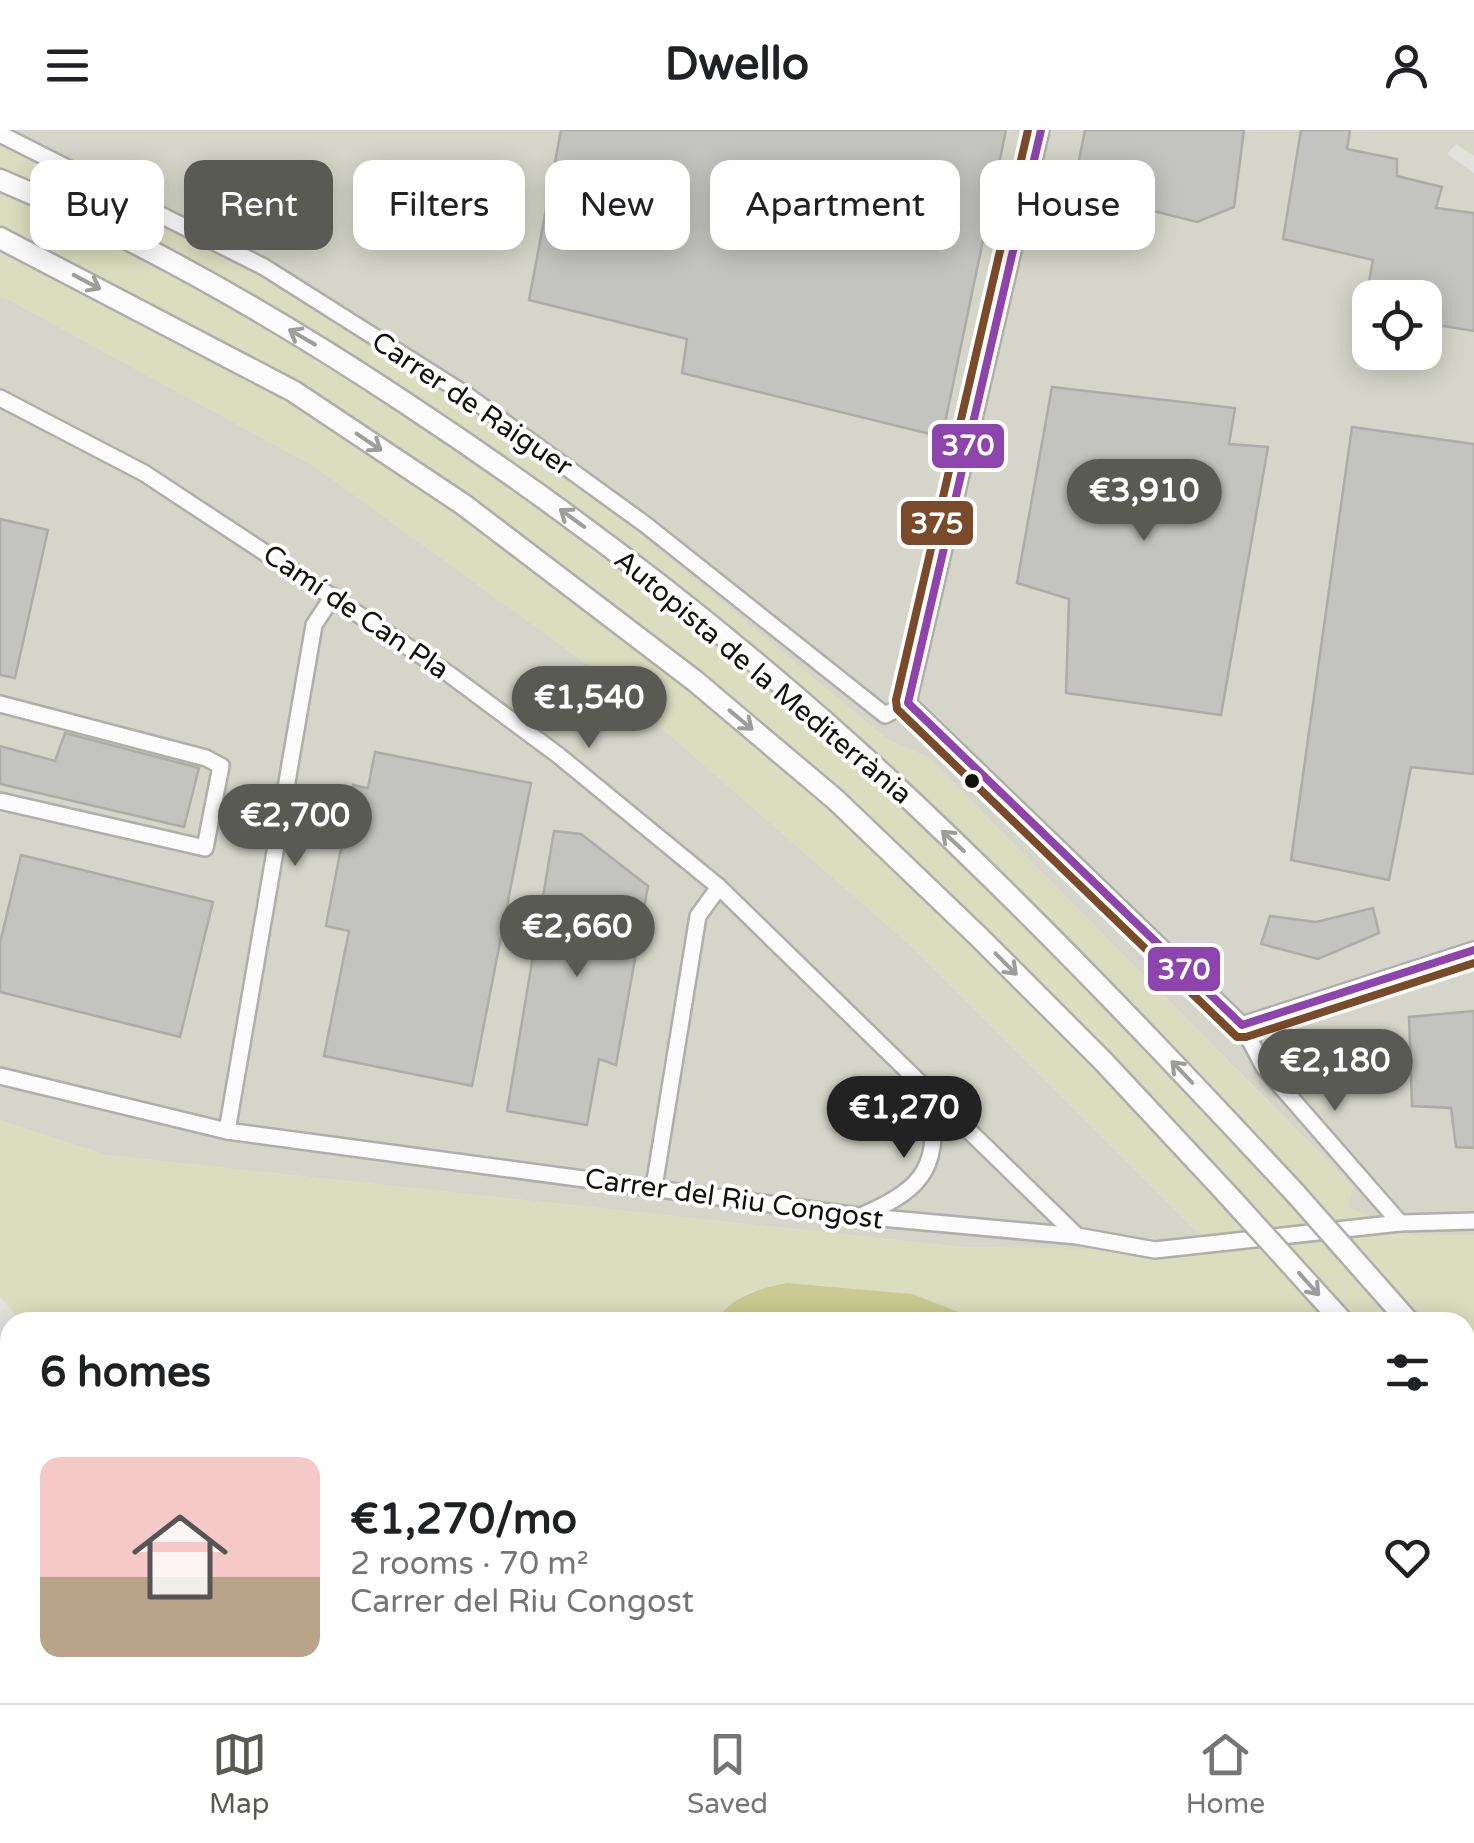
<!DOCTYPE html>
<html lang="en">
<head>
<meta charset="utf-8">
<style>
  :root { --surface:#fff; --page:#f2f2f2; --text:#202124; --muted:#757577; --line:#e0e0e0; --accent:#5a5a55 }
  body { margin:0; font-family:"Varela Round",sans-serif; background:var(--page); color:var(--text); height:100vh; display:flex; flex-direction:column; font-size:38px; white-space:nowrap }
  * { box-sizing:border-box; margin:0 }
  p { font-size:32px; color:var(--muted) }
  .icon { flex:none; width:55px; height:55px; fill:none; stroke:currentColor; stroke-width:2; stroke-linecap:round; stroke-linejoin:round }
  .map { position:relative; flex:1; overflow:hidden }
  .sheet { position:absolute; left:0px; top:1182px; width:1475px; height:392px; display:flex; flex-direction:column; background:var(--surface); border-radius:30px 30px 0 0; box-shadow:0 5px 25px #0003 }
  .sheet>* { flex:none }
  .banner { position:absolute; left:30px; top:30px; width:1415px; height:90px; display:flex; gap:20px }
  .buttons { position:absolute; left:1352px; top:150px; display:grid; gap:20px }
  .buttons a { display:grid; place-items:center; width:90px; height:90px; border-radius:20px; background:var(--surface); box-shadow:0 5px 25px #0003; font-size:50px }
  .price { position:absolute; translate:-50% -85px; padding:0 22px; border-radius:35px; background:var(--accent); color:#fff; font-size:32px; line-height:65px; filter:drop-shadow(0 2px 5px #0008) }
  .price::after { content:''; position:absolute; left:50%; top:60px; width:30px; height:22px; margin-left:-15px; background:inherit; clip-path:polygon(0 0,100% 0,50% 100%) }
  .price.current { background:#222; color:#fff }
  ul { padding:0; list-style:none }
  li { display:flex; align-items:center; gap:30px; height:250px; padding:0 40px }
  li span { display:grid; place-items:center; flex:none; width:280px; height:200px; border-radius:20px; color:#555 }
  li>.icon { margin-inline-start:auto }
  span .icon { width:120px; height:120px; fill:#fffc; stroke-width:1 }
  li b { font-size:42px }
  h2 { display:flex; justify-content:space-between; align-items:center; height:120px; padding:0 40px; font-size:42px }
  .chip { padding:0 35px; border-radius:20px; background:var(--surface); box-shadow:0 5px 25px #0003; font-size:35px; line-height:90px }
  .chip.current { background:var(--accent); color:#fff }
  header { display:flex; justify-content:space-between; align-items:center; height:130px; padding:0 40px; background:var(--surface); font-size:45px; font-weight:700 }
  .tabs { display:flex; justify-content:space-around; align-items:center; height:140px; border-top:2px solid var(--line); background:var(--surface); font-size:28px; color:var(--muted) }
  .tabs a { display:grid; justify-items:center; gap:5px }
  .tabs .current { color:var(--accent) }
  .map>svg:first-child { display:block }
  .built { fill:#d5d6c9; fill-rule:evenodd }
  .green { fill:#dbddbf }
  .water { fill:#c9cb92 }
  .building { fill:#c3c4bf; stroke:#acaca8; stroke-width:2.5 }
  .lines { fill:none; stroke-linecap:round; stroke-linejoin:round }
  .minor-casing { stroke:#aeafaa; stroke-width:20 }
  .highway-casing { stroke:#aeafaa; stroke-width:25 }
  .minor { stroke:#fafbfa; stroke-width:15 }
  .highway { stroke:#fafbfa; stroke-width:20 }
  .highway-bridge-casing { stroke:#aeafaa; stroke-width:25; stroke-linecap:butt }
  .highway-bridge { stroke:#fafbfa; stroke-width:20 }
  .bus-1-casing { stroke:#fff; stroke-width:15 }
  .bus-2-casing { stroke:#fff; stroke-width:15 }
  .bus-1 { stroke:#8e44ad; stroke-width:8 }
  .bus-2 { stroke:#7a4b2a; stroke-width:8 }
  .oneway { stroke:#9d9d9b }
  .bus-dot { fill:#11110d; stroke:#fff; stroke-width:4 }
  .labels { text-anchor:middle; dominant-baseline:central; stroke-width:8; stroke-linejoin:round; paint-order:stroke }
  .street-label { font-size:28px; fill:#11110d; stroke:#fff }
  .line-badge { stroke:#fff; stroke-width:4 }
  .badge-label { font-size:28px; text-anchor:middle; font-weight:bold; fill:#fff }
</style>
</head>
<body>
<header><svg class="icon" aria-label="menu" viewBox="0 0 24 24"><path d="M4 6h16M4 12h16M4 18h16"/></svg>Dwello<svg class="icon" aria-label="person" viewBox="0 0 24 24"><circle cx="12" cy="8" r="4"/><path d="M4 21q1-7 8-7t8 7"/></svg></header>
<div class="map">
<svg width="1474" height="1573" viewBox="0 0 1474 1573">
  <rect width="100%" height="100%" fill="#e1e2dc"/>
  <g class="built">
    <path d="M0 0H1474V26L1456 14 1447 24 1474 43V1105L1410 1106 1348 1077 1353 1057 929 628 887 609 607 377 418 242 230 129 0 15ZM1370 168H1425V222H1370Z"/>
    <polygon points="0,165 317,338 595,540 909,814 1217,1122 961,1117 106,1025 0,990"/>
    <polygon points="0,1262 10,1264 10,1565 1465,1565 1465,1554 1474,1567 1474,1573 0,1573"/>
  </g>
  <g class="green">
    <polygon points="0,15 230,129 418,242 607,377 887,609 929,628 1353,1058 1348,1077 1410,1105 1474,1105 1474,1204 1465,1205 1465,1192 985,1192 912,1164 787,1153 747,1163 730,1175 714,1192 22,1192 0,1167 0,990 106,1025 961,1117 1216,1121 909,814 595,540 317,338 0,165"/>
    <polygon points="1465,1243 1474,1243 1474,1567 1465,1554"/>
  </g>
  <path class="water" d="M787 1153 912 1164 985 1192H920L828 1183 776 1192H714C733 1166 757 1159 787 1153Z"/>
  <g class="building">
    <polygon points="561,0 1006,0 942,307 682,243 687,209 529,170"/>
    <polygon points="1085,0 1244,0 1234,77 1197,92 1073,61"/>
    <polygon points="1301,0 1350,0 1347,19 1397,29 1397,46 1442,57 1436,78 1474,83 1474,201 1425,193 1425,168 1366,168 1373,130 1283,109"/>
    <polygon points="1052,257 1235,278 1229,314 1268,317 1221,585 1066,563 1069,469 1017,453"/>
    <polygon points="1352,297 1474,314 1474,644 1411,637 1389,750 1291,730"/>
    <polygon points="0,389 48,400 15,548 0,545"/>
    <polygon points="65,603 199,638 184,697 0,654 0,616 55,631"/>
    <polygon points="375,622 531,653 472,956 324,926 349,801 326,796 353,655 368,658"/>
    <polygon points="554,701 581,704 648,756 616,935 599,929 587,995 507,981"/>
    <polygon points="21,725 213,772 180,907 0,862 0,813"/>
    <polygon points="1373,778 1379,803 1318,829 1261,814 1270,786 1316,792"/>
    <polygon points="1474,881 1474,1018 1456,1017 1451,978 1412,976 1409,887"/>
  </g>
  <g class="lines">
    <g class="minor-casing">
      <g id="minor">
        <polyline points="1041,0 908,573 1242,895 1264,937 1400,1093"/>
        <polyline points="0,4 264,137 468,266 646,395 885,585 908,573"/>
        <polyline points="0,268 144,343 449,544 558,625 719,757 1077,1106"/>
        <polyline points="0,574 206,628 221,636 205,718 0,671"/>
        <polyline points="1242,895 1474,820"/>
        <polyline points="0,946 227,1001 859,1086 1077,1106 1155,1120 1400,1093 1474,1091"/>
        <polyline points="227,1001 314,495 333,466"/>
        <polyline points="654,1057 698,786 719,757"/>
        <path d="M863 1085C929 1056 938 1035 932 965"/>
        <polyline points="1465,1360 1474,1359"/>
        <polyline points="0,1384 10,1384"/>
        <polyline points="302,1573 302,1565"/>
        <polyline points="716,1573 716,1565"/>
        <polyline points="1119,1573 1119,1565"/>
      </g>
    </g>
    <g class="highway-casing">
      <g id="highway">
        <path d="M0 50C141 109 274 186 401 270 573 383 737 509 887 648 1030 781 1164 922 1296 1064"/>
        <polyline points="0,108 293,261 464,375 695,551 836,670 979,807 1103,931 1227,1064"/>
        <polyline points="1465,1258 1474,1268"/>
        <polyline points="1465,1335 1474,1346"/>
      </g>
    </g>
    <use href="#minor" class="minor"/>
    <use href="#highway" class="highway"/>
    <g class="highway-bridge-casing">
      <g id="highway-bridge">
        <polyline points="1227,1064 1343,1192"/>
        <polyline points="1296,1064 1409,1192"/>
      </g>
    </g>
    <use href="#highway-bridge" class="highway-bridge"/>
    <g class="bus-1-casing">
      <polyline id="bus-1" points="1041,0 908,573 1242,895 1474,820"/>
    </g>
    <g class="bus-2-casing">
      <polyline id="bus-2" points="1028,0 896,570 897,579 1237,907 1246,907 1474,833"/>
    </g>
    <use href="#bus-1" class="bus-1"/>
    <use href="#bus-2" class="bus-2"/>
  </g>
  <defs><path id="oneway-shaft" d="M-6 0H5M1.5-3L5.5 0L1.5 3" fill="none" stroke-width="1.6" stroke-linecap="round" stroke-linejoin="round" transform="scale(2.5)"/></defs>
  <g class="oneway">
    <use href="#oneway-shaft" transform="translate(87 152) rotate(28)"/>
    <use href="#oneway-shaft" transform="translate(302 207) rotate(-150)"/>
    <use href="#oneway-shaft" transform="translate(369 312) rotate(34)"/>
    <use href="#oneway-shaft" transform="translate(572 388) rotate(-144)"/>
    <use href="#oneway-shaft" transform="translate(741 590) rotate(40)"/>
    <use href="#oneway-shaft" transform="translate(953 711) rotate(-137)"/>
    <use href="#oneway-shaft" transform="translate(1006 834) rotate(45)"/>
    <use href="#oneway-shaft" transform="translate(1182 942) rotate(-134)"/>
    <use href="#oneway-shaft" transform="translate(1309 1154) rotate(48)"/>
  </g>
  <circle class="bus-dot" cx="972" cy="651" r="9"/>
  <g class="labels">
    <g class="street-label">
      <text transform="translate(472 274) rotate(34)">Carrer de Raiguer</text>
      <text transform="translate(356 482) rotate(34)">Camí de Can Pla</text>
      <text transform="translate(763 547) rotate(40)">Autopista de la Mediterrània</text>
      <text transform="translate(734 1069) rotate(8)">Carrer del Riu Congost</text>
    </g>
  </g>
  <g class="line-badge">
    <rect x="930" y="292" width="76" height="48" rx="10" fill="#8e44ad"/>
    <rect x="899" y="369" width="76" height="48" rx="10" fill="#7a4b2a"/>
    <rect x="1146" y="815" width="76" height="48" rx="10" fill="#8e44ad"/>
  </g>
  <g class="badge-label">
    <text x="968" y="325">370</text>
    <text x="937" y="403">375</text>
    <text x="1184" y="849">370</text>
  </g>
</svg>
<div class="buttons">
<a><svg class="icon" aria-label="locate" viewBox="0 0 24 24"><circle cx="12" cy="12" r="6"/><path d="M12 2v4M12 18v4M2 12h4M18 12h4"/></svg></a>
</div>
<b class="price" style="left:1144px;top:414px">€3,910</b>
<b class="price" style="left:589px;top:621px">€1,540</b>
<b class="price" style="left:295px;top:739px">€2,700</b>
<b class="price" style="left:577px;top:850px">€2,660</b>
<b class="price" style="left:1335px;top:984px">€2,180</b>
<b class="price current" style="left:904px;top:1031px">€1,270</b>
<div class="banner">
<a class="chip">Buy</a>
<a class="chip current">Rent</a>
<a class="chip">Filters</a>
<a class="chip">New</a>
<a class="chip">Apartment</a>
<a class="chip">House</a>
</div>
<section class="sheet">
<h2>6 homes<svg class="icon" aria-label="filters" viewBox="0 0 24 24"><path d="M4 7h16M4 17h16"/><circle cx="9" cy="7" r="2"/><circle cx="15" cy="17" r="2"/></svg></h2>
<ul>
<li><span style="background:linear-gradient(#f6c9c9 60%,#b9a48a 0)"><svg class="icon" aria-label="home" viewBox="0 0 24 24"><path d="M3 11l9-7 9 7M6 9v11h12V9"/></svg></span><div><b>€1,270/mo</b><p>2 rooms · 70 m²</p><p>Carrer del Riu Congost</p></div><svg class="icon" aria-label="heart" viewBox="0 0 24 24"><path d="M12 20l-8-8c-3-5 5-10 8-4 3-6 11-1 8 4z"/></svg></li>
</ul>
</section>
</div>
<nav class="tabs">
<a class="current"><svg class="icon" aria-label="map" viewBox="0 0 24 24"><path d="M3 6l6-2 6 2 6-2v14l-6 2-6-2-6 2zM9 4v14M15 6v14"/></svg>Map</a>
<a><svg class="icon" aria-label="saved" viewBox="0 0 24 24"><path d="M7 4h10v16l-5-4-5 4z"/></svg>Saved</a>
<a><svg class="icon" aria-label="home" viewBox="0 0 24 24"><path d="M3 11l9-7 9 7M6 9v11h12V9"/></svg>Home</a>
</nav>
</body>
</html>
